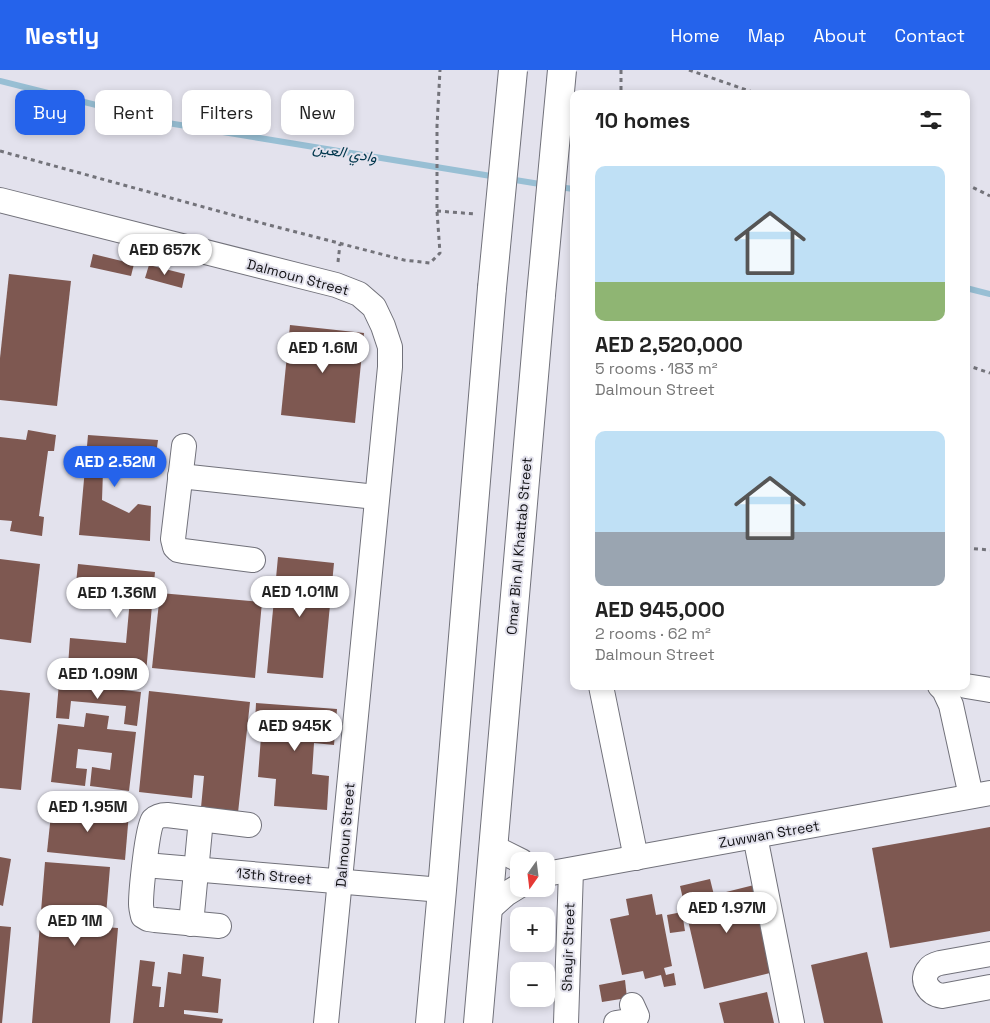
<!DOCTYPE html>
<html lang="en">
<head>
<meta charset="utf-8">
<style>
  :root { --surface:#fff; --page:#f2f2f2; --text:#222; --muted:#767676; --accent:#2563eb }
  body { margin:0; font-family:"Space Grotesk",Vazirmatn,sans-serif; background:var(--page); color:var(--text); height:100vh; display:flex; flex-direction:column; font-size:19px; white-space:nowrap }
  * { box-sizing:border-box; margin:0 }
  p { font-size:16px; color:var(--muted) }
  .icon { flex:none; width:28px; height:28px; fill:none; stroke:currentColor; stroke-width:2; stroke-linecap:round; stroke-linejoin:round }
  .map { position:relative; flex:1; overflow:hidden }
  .details { position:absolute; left:570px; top:20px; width:400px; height:600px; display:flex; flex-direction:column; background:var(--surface); border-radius:10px; box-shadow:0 2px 8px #0003 }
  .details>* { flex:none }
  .guide { position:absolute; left:15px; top:20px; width:475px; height:45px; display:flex; gap:10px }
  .needle { width:32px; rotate:194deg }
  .tools { position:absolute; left:510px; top:782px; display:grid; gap:10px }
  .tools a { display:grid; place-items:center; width:45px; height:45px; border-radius:10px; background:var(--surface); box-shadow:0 2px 8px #0003; font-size:25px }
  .price { position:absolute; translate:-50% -42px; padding:0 11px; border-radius:18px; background:#fff; color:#222; font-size:16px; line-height:32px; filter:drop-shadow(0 1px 2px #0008) }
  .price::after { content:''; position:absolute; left:50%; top:30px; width:15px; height:11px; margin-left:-8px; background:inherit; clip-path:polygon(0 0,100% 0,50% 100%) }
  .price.current { background:var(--accent); color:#fff }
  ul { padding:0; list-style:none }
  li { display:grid; align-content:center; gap:10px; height:265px; padding:0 25px }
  li span { display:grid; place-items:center; height:155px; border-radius:10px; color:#555 }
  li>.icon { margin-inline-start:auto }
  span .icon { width:90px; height:90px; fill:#fffc; stroke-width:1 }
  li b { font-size:21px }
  h2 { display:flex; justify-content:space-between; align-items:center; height:60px; padding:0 25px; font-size:21px }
  .chip { padding:0 18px; border-radius:10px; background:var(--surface); box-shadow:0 2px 8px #0003; font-size:18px; line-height:45px }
  .chip.current { background:var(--accent); color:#fff }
  header { display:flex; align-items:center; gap:30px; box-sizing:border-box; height:70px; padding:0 25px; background:var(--accent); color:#fff }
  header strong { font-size:24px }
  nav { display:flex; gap:28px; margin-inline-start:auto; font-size:18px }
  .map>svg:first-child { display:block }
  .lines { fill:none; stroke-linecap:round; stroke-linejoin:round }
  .stream { stroke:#98bfd4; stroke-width:6 }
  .building { fill:#7e5851 }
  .minor-casing { stroke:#71717a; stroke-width:26 }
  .major-casing { stroke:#71717a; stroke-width:30 }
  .path { stroke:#73737a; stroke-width:3; stroke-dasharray:4 4; stroke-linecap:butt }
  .minor { stroke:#fff; stroke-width:24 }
  .major { stroke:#fff; stroke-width:28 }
  .major-bridge-casing { stroke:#71717a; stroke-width:30; stroke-linecap:butt }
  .major-bridge { stroke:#fff; stroke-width:28 }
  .labels { text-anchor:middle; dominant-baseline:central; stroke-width:4; stroke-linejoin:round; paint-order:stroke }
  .street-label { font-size:14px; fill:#111114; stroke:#e3e2ed }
  .water-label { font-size:15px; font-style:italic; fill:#00364c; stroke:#e3e2ed }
</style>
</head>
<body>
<header>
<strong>Nestly</strong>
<nav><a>Home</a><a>Map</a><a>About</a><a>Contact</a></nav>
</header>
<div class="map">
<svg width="990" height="953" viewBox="0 0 990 953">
  <rect width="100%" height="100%" fill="#e3e2ed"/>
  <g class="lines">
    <g class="stream">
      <polyline points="0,11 168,53 497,107"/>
      <polyline points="509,109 546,115"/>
      <polyline points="558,117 574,119"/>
      <polyline points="966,218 990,224"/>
    </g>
  </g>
  <g class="building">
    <polygon points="93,184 134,194 131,206 90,197"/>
    <polygon points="149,195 185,204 182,218 145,208"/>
    <polygon points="9,204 71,211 57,336 0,330 0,288"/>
    <polygon points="290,255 364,263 355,353 281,345"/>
    <polygon points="28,360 56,365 54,381 48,381 39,446 44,447 42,466 10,461 12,451 0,450 0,367 26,370"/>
    <polygon points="88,365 158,370 153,406 144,405 134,394 103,401 102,430 129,443 138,434 151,436 150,471 79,465"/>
    <polygon points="278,487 334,493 323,608 267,603"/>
    <polygon points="0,489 40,494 31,573 0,569"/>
    <polygon points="78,494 155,502 146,603 68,596 70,568 126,573 130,529 75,523"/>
    <polygon points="160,523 262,532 255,608 152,598"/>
    <polygon points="59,613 141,622 137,656 124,654 126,636 71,631 69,649 56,648"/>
    <polygon points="0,620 30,623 21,720 0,718"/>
    <polygon points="149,621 250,632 237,752 200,748 204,706 194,705 192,728 139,722"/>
    <polygon points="256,633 337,639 334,675 314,673 312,704 329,706 327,740 274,736 276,709 258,707 262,653 255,653"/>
    <polygon points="86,643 109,646 107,659 136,662 129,721 90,716 92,697 110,700 112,683 78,679 76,698 87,699 85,716 51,712 58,654 84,657"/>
    <polygon points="52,735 129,743 125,790 47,782"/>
    <polygon points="990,757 990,861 890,878 872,778"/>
    <polygon points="0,787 11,789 3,836 0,835"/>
    <polygon points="45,792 110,797 105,857 118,858 110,953 32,953"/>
    <polygon points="710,809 714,825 754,815 774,902 704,919 680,816"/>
    <polygon points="652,824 656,845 662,844 672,896 664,898 666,905 674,903 676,915 664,917 661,905 645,909 643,901 622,905 610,849 629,845 626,829"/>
    <polygon points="682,842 685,861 670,863 667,845"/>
    <polygon points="0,856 11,857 2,953 0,953"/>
    <polygon points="867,882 883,953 824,953 811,895"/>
    <polygon points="183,884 204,887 202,906 221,909 218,943 184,940 184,944 223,949 222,953 133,953 140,890 155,892 152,916 161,917 159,937 164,937 168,902 181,904"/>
    <polygon points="625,910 627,928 602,932 599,915"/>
    <polygon points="767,922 774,953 724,953 719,933"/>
  </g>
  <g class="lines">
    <g class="minor-casing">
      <g id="minor">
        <path d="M0 130 336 215 359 224 374 237 383 256 390 277V297C367 516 349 735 326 953"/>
        <polyline points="184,376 173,469 175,477 178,480 183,481 253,490"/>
        <polyline points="180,406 376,427"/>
        <polyline points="601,616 636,788"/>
        <polyline points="940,616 944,620 951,635 971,726"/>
        <polyline points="966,616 990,620"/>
        <polyline points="755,766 792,953"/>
        <polyline points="493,777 521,791"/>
        <polyline points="145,795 442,820"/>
        <polyline points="546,804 990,723"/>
        <polyline points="488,840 506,824 519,816"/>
        <polyline points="191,854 201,749"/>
        <path d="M219 856 155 850 148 849 143 846C142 842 141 838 141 834 141 821 147 759 153 750 157 746 161 745 167 745L249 755"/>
        <path d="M990 884 940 893C936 894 931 896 929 899 919 910 929 924 942 926L990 917"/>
        <polyline points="566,953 571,800"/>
        <polyline points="616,953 635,950 637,946 632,935"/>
      </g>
    </g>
    <g class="major-casing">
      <g id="major">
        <polyline points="430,953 442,820 492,218"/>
        <polyline points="478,953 541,225"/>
      </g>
    </g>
    <g class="path">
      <polyline points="621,0 621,24"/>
      <polyline points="689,0 758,24"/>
      <polyline points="0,81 269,155 404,190 430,193 440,183 437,141 437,56 440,0"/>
      <polyline points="966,114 990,126"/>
      <polyline points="437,141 476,144"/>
      <polyline points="338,192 340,174"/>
      <polyline points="966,295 990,303"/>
      <polyline points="966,478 990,480"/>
    </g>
    <use href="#minor" class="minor"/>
    <use href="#major" class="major"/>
    <g class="major-bridge-casing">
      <g id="major-bridge">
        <polyline points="492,218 513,0"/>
        <polyline points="541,225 562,0"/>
      </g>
    </g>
    <use href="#major-bridge" class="major-bridge"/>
  </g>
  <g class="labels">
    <g class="street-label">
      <text transform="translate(298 207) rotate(15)">Dalmoun Street</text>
      <text transform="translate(519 476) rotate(-85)">Omar Bin Al Khattab Street</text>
      <text transform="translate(769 764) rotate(-10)">Zuwwan Street</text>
      <text transform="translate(345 765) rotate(-85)">Dalmoun Street</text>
      <text transform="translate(274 806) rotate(5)">13th Street</text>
      <text transform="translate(568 877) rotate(-88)">Shayir Street</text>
    </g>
    <g class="water-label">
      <text transform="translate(345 82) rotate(9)">وادي العين</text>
    </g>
  </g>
</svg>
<div class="tools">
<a><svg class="needle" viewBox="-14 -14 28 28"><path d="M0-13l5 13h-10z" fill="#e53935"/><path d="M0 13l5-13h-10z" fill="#767676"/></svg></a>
<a>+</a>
<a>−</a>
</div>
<b class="price" style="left:165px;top:206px">AED 657K</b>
<b class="price" style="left:323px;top:304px">AED 1.6M</b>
<b class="price current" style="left:115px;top:418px">AED 2.52M</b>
<b class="price" style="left:300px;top:548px">AED 1.01M</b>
<b class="price" style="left:117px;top:549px">AED 1.36M</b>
<b class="price" style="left:98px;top:630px">AED 1.09M</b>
<b class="price" style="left:295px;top:682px">AED 945K</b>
<b class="price" style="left:88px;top:763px">AED 1.95M</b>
<b class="price" style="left:727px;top:864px">AED 1.97M</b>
<b class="price" style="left:75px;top:877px">AED 1M</b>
<div class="guide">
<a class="chip current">Buy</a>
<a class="chip">Rent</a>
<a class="chip">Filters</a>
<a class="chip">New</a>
</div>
<section class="details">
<h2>10 homes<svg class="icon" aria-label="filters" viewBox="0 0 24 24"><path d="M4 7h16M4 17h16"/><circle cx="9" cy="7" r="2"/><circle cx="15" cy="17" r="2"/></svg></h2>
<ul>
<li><span style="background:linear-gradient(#bfe0f5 75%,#8fb573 0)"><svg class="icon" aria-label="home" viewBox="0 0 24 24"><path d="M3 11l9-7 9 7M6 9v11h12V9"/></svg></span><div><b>AED 2,520,000</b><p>5 rooms · 183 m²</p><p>Dalmoun Street</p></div></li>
<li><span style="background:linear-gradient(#bfe0f5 65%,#9aa5b1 0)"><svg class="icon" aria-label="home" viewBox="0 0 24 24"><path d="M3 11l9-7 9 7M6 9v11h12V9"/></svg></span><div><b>AED 945,000</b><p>2 rooms · 62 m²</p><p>Dalmoun Street</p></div></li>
</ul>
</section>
</div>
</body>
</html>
